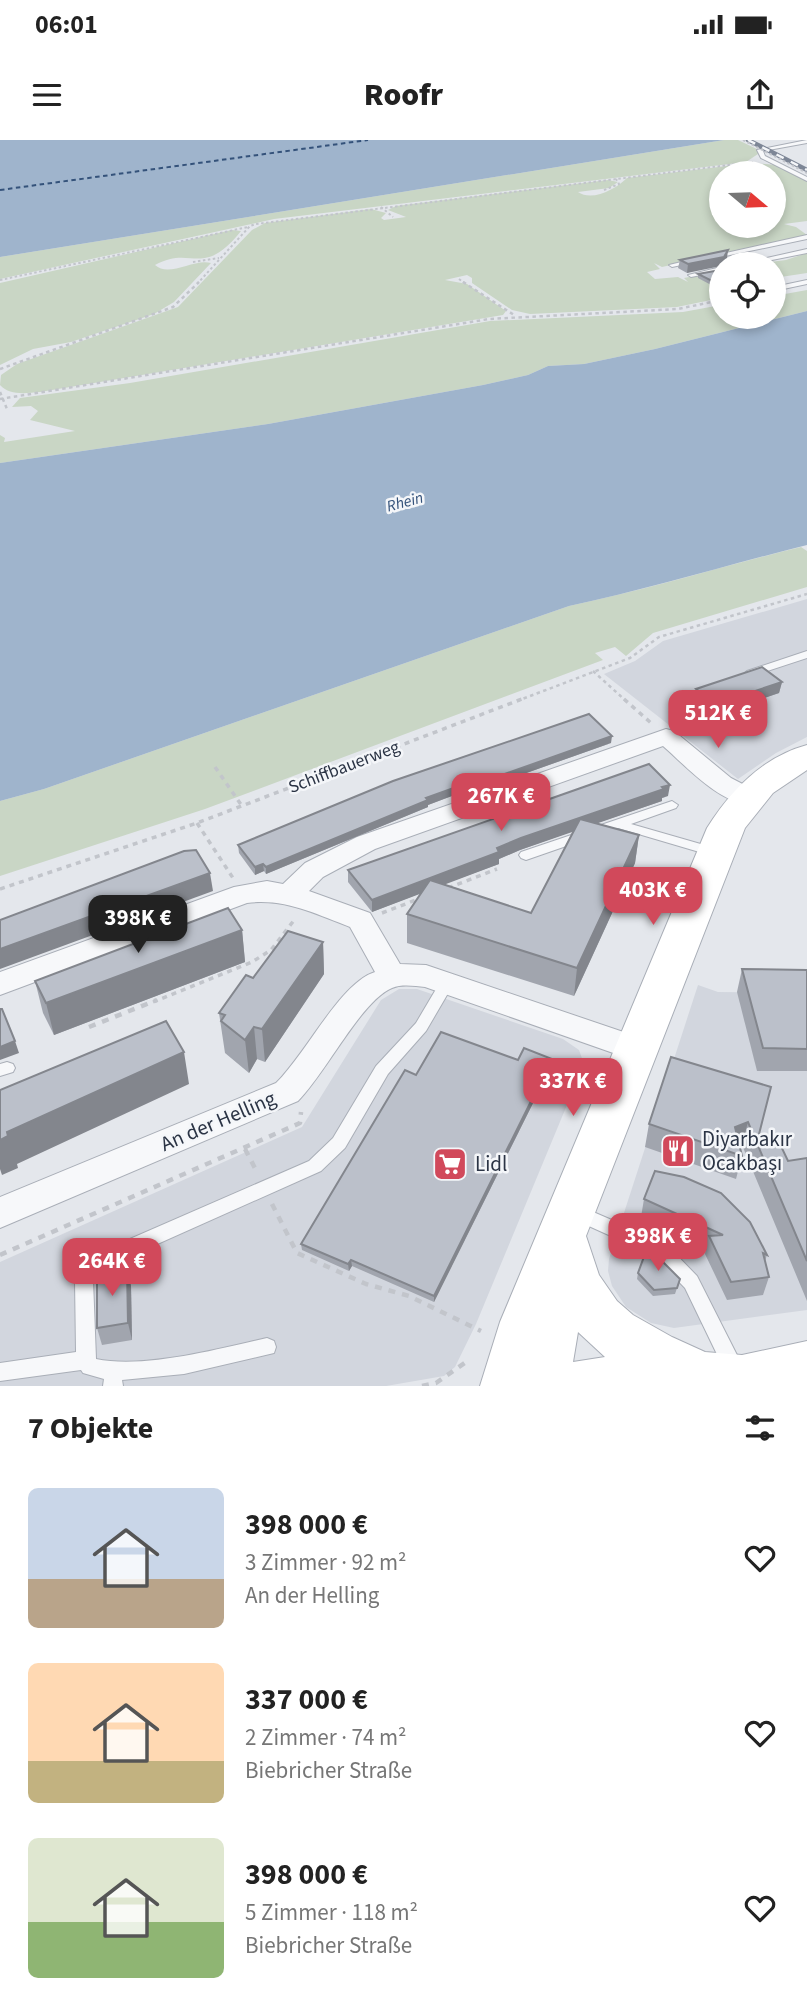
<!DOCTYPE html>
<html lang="de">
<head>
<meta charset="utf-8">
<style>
  :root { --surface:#fff; --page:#f2f2f2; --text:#222; --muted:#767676; --accent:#d1495b }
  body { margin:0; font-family:"Source Sans 3",sans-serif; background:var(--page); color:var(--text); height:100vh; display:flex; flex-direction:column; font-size:26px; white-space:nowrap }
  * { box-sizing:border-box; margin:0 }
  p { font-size:23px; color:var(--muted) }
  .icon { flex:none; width:38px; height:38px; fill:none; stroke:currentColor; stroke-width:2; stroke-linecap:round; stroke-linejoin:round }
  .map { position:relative; height:1246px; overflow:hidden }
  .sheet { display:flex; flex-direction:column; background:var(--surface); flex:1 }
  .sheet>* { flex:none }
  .needle { width:46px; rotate:109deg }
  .tools { position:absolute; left:709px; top:21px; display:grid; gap:14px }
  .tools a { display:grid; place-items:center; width:77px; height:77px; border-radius:50%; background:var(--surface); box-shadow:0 4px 10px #0003; font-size:35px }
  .price { position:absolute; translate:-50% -60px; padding:0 16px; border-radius:14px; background:var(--accent); color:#fff; font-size:23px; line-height:46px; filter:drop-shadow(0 2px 4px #0008) }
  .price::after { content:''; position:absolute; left:50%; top:42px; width:21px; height:16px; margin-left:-10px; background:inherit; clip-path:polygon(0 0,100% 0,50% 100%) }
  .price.on { background:#222; color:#fff }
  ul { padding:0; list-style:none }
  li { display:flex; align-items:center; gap:21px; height:175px; padding:0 28px }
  li span { display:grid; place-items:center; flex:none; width:196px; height:140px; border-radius:10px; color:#555 }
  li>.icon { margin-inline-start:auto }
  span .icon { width:84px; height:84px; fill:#fffc; stroke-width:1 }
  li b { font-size:30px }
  h2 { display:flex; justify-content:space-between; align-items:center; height:84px; padding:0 28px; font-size:30px }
  .status { display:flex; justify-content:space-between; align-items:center; height:49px; padding:0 35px; background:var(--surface); direction:ltr }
  .status svg { height:19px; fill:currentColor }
  header { display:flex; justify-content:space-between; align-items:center; height:91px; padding:0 28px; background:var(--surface); font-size:32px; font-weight:800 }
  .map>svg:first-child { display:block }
  .built { fill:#d2d6de }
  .green { fill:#c9d6c5; fill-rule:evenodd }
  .water { fill:#9fb4cc }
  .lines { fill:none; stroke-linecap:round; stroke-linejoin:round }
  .ferry { stroke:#34527a; stroke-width:2; stroke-dasharray:4.5 3.5; stroke-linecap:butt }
  .lane-casing { stroke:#a9aeb7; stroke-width:2 }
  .street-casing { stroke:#a9aeb7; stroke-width:2 }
  .secondary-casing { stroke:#a9aeb7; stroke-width:2 }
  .path-far3 { stroke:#c2c5cb; stroke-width:2; stroke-dasharray:2.5 2.5; stroke-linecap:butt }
  .path-far2 { stroke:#c2c5cb; stroke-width:2.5; stroke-dasharray:3.5 3.5; stroke-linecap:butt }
  .path-far1 { stroke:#c2c5cb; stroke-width:3.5; stroke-dasharray:5 5; stroke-linecap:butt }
  .path { stroke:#c2c5cb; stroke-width:4.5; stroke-dasharray:7 7; stroke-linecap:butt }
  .lane { fill:#f7f8fa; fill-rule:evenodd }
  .street { fill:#f7f8fa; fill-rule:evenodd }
  .secondary { fill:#fff; fill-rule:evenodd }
  .rail-casing { stroke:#7d8696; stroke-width:4.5 }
  .rail { stroke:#f4f6f9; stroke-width:2.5; stroke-dasharray:8; stroke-linecap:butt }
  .path-bridge { stroke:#c2c5cb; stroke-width:2; stroke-dasharray:2.5 2.5; stroke-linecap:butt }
  .wall { fill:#a1a5ae; fill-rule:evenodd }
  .shaded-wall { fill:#83868d }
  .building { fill:#bbc0ca; stroke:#83868d; stroke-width:2 }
  .labels { text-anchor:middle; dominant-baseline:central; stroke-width:5; stroke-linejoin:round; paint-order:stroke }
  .far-water-label { font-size:16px; font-style:italic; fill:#34527a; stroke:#f4f6f9 }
  .street-label { font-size:18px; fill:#2b3445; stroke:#f4f6f9 }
  .near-street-label { font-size:21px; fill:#2b3445; stroke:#f4f6f9 }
  .near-poi-label { font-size:21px; fill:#2b3445; stroke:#f4f6f9; text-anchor:start }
</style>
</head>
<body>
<div class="status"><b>06:01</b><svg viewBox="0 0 49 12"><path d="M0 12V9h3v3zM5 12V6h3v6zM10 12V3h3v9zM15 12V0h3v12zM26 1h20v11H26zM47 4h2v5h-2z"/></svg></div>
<header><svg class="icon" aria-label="menu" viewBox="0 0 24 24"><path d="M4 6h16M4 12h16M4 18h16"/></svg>Roofr<svg class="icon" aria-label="share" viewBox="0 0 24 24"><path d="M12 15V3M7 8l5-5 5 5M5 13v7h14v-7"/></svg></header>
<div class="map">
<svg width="807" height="1246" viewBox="0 0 807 1246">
  <rect width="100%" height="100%" fill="#e4e7ec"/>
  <g class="built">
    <polygon points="807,459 807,597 776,613 738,639 604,534 635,521 663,501"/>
    <polygon points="698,845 718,852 807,853 807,1170 674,1188 651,1183 626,1167 612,1146 608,1131 609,1119"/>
    <polygon points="399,849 417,849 563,899 579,910 584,924 476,1184 455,1227 444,1236 386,1246 0,1246 0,1122 302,987 381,860"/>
  </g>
  <g class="green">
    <polygon points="724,0 738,0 759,10 758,14 746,22 274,79 0,139 0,117"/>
    <path d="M752 23 777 25 807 41V81L784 84 796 87 807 95 662 127 654 123 660 129 647 132 655 139 678 137 688 142 684 138 715 132 720 134 714 136 713 140 721 142V158L677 167 530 174 512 170 472 143V138L467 135 445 140 467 144 506 171 503 175 40 252C26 253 10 256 0 245L1 235 17 224 178 167 252 90 265 83 371 69 386 73 381 78 384 80 406 77 388 70 396 66 608 40 618 42 609 48 578 52C592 62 616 49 627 38ZM721 33H774V86H721Z"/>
    <path d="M232 90 241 91C202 140 192 104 155 125 169 138 194 118 211 123L174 162 154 174 71 202 33 209 0 225V143Z"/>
    <polygon points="807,113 807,133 774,138 774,124 753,124 786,120"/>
    <polygon points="807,150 807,171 655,209 584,224 548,226 528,235 483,245 268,284 0,323 0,295 5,298 4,302 75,291 30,280 38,271 31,266 12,267 20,258 130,243 490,181 683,172 721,165 721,177 774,177 774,156"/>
    <path d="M801 407 807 411V447L653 493 626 516 615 507 595 513 603 520 205 669 0 736V661L44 649 569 466C647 450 723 426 801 407Z"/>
  </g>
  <g class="water">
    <polygon points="0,0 724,0 0,117"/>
    <path d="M807 171V405C727 425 649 449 569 466L44 649 0 661V323L268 284 483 245 528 235 548 226 584 224 655 209Z"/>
  </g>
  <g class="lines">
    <polyline class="ferry" points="0,50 368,0"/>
    <g class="lane-casing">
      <g id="lane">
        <polygon points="807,0 807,3 763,11 765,16 807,37 807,41 761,18 757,10"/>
        <polygon points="807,95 807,99 711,119 708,117"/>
        <polygon points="807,109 807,113 752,124 740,124"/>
        <polygon points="694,119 696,120 696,122 672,127 669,125"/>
        <polygon points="721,127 721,131 691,137 688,135"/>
        <polygon points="807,140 807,144 774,151 774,147"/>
        <polygon points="807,511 807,518 755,535 751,536 745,533 747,531"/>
        <polygon points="672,661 678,665 676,668 631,684 718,709 720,712 718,715 713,716 618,688 526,720 521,718 519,715 521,712"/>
        <path d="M447 837 452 839 454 843 426 891 388 934 345 1008 321 1031 97 1131 93 1140 96 1219C144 1229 218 1209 267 1198L274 1201 276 1207 274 1213 184 1234 122 1240 123 1246H103L104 1239 83 1233 81 1230 0 1241V1223L76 1212 75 1140 84 1119 309 1021 333 998 376 926 416 883 442 839Z"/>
        <polygon points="7,922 13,924 15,928 13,932 0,936 0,924"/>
        <polygon points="577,1065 665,1103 697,1136 740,1221 742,1227 740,1233 733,1236 726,1233 685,1148 653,1115 571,1078 568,1073 571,1068"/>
      </g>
    </g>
    <g class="street-casing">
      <path id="street" d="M666 589 674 591 731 638 756 651 760 657 756 663C726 671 684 624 663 606L375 709 323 737 309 751 370 773 400 824 426 825 647 900 651 909 647 918 636 921 425 847C414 846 402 844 392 848 361 861 326 933 298 961L0 1088V1057L276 943C306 914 340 843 375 832L350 787C316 774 284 758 247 763L0 855V832L234 747 267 741 283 744 305 723 357 697Z"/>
    </g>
    <g class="secondary-casing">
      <path id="secondary" d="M807 605V630L773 653 745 688 586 1096 599 1135 617 1161 633 1175 672 1197 705 1212 742 1215 807 1201V1246H480L500 1182 707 688C731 650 763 617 807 605ZM578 1192 605 1217 573 1222Z"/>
    </g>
    <g class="path-far3">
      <polyline points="604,50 619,44 616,39"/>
      <polyline points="381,67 393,77"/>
      <polyline points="193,122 219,118"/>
      <polyline points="459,139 466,144"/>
      <polyline points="0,140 248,87"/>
      <polyline points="197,144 250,86 256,84 753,22"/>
    </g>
    <g class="path-far2">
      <polyline points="463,142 514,175"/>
      <polyline points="0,229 173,167 199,142"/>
      <polyline points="0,252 7,269"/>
      <polyline points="0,259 489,179 678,169 721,160"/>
      <polyline points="593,531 626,561"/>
      <polyline points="517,561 630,518 659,497 807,454"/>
    </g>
    <g class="path-far1">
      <polyline points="624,559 651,583"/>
      <polyline points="215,627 242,666"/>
      <polyline points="197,683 233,738"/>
      <polyline points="448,748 497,729"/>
      <polyline points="0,749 197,683 522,559"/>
      <polyline points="382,773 421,758"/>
      <polyline points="153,862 252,822 271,810 295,779"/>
    </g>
    <g class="path">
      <polyline points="89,887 157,860"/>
      <polyline points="245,1009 257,1032"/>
      <polyline points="272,1064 297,1113 366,1144 409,1156 481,1191"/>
      <polyline points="0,1115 300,983 301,972"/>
      <polyline points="422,1246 436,1243 469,1220"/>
    </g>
    <use href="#lane" class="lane"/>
    <use href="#street" class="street"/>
    <use href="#secondary" class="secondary"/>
    <g class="rail-casing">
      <polyline id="rail" points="748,0 807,30"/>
    </g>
    <use href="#rail" class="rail"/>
    <polyline class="path-bridge" points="743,0 807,33"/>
  </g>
  <g class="wall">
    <polygon points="727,118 687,133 678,128 680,120"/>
    <polygon points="698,134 719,134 713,146 698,138"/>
    <polygon points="782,542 779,553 755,561 754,572 723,583 695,559 696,549"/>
    <polygon points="611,603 467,654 465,651 428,665 428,667 266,734 264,731 255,735 239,713 238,705"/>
    <path d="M668 656 662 658V661L597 683 639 695 635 723 574 856 407 803V774L421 753 372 772 348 742V730ZM573 691 531 773 444 744 499 724V719L520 710Z"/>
    <polygon points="242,790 245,822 54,895 43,873 35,841"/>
    <polygon points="323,802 324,834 265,922 257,919 249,933 225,913 219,873 253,838"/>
    <polygon points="742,829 807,830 807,931 757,931 737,852"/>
    <polygon points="518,920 552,925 434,1162 352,1126 349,1131 302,1110 301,1104 416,935"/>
    <polygon points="771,947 758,998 788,1021 807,1018 807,1161 742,1005 739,1006 742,1016 736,1039 645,1007 649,984"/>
    <polygon points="644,1059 767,1115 765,1121 769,1137 763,1155 727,1160 705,1114 706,1107 641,1077"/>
    <polygon points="127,1128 131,1146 132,1200 102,1205 97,1188"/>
    <polygon points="638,1133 680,1139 675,1154 653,1156 637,1139"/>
  </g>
  <g class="shaded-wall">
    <polygon points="728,110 727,118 724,124 721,124 721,126 687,133 688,124"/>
    <polygon points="782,542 779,553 744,565 746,554"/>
    <polygon points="756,562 754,572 723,583 725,573"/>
    <polygon points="612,596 611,603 467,654 468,647"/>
    <polygon points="465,644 465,651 428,665 428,667 266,734 266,727 426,658"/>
    <polygon points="670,645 668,656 662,658 662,661 520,710 499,719 499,724 372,772 372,760 521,698"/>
    <polygon points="639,695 635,723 574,856 577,828"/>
    <polygon points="263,724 264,731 255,735 255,727"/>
    <polygon points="210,733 213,751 0,829 0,809"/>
    <polygon points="242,790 245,822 54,895 46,863"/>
    <polygon points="323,802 324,834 265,922 262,889"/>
    <polygon points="254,887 257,919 249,933 245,900"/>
    <polygon points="15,901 19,913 0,920 0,907"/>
    <polygon points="184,912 189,944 17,1024 18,1028 2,1035 0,1029 0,1000 7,992"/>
    <polygon points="552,919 552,925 434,1162 434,1156"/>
    <polygon points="748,982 742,1005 729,1009 735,987"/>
    <polygon points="351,1120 352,1126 349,1131 348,1124"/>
    <polygon points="127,1128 131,1146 132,1200 128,1183"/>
  </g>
  <g class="building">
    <polygon points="728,110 724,117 688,124 680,120"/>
    <polygon points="720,130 714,142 698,134"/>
    <polygon points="762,527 782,542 746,554 756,562 725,573 696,549"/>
    <polygon points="589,574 612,596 468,647 465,644 426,658 428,660 266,727 263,724 255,727 238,705 393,641"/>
    <polygon points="649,624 670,645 662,647 664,649 521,698 497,708 499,712 372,760 348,730"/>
    <polygon points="580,679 639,695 577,828 407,774 430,740 531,773"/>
    <polygon points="196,710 210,733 0,809 0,780 184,711"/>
    <polygon points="228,768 242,790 46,863 35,841"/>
    <polygon points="288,791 323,802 262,889 254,887 245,900 221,881 225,875 219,873 246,835 253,838"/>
    <polygon points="742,829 807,830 807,909 763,908"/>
    <polygon points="0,869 2,869 15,901 0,907"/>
    <polygon points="166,881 184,912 7,992 8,996 0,1000 0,950"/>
    <polygon points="441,892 518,920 524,908 552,919 434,1156 351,1120 348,1124 301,1104 405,930 416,935"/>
    <polygon points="671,917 771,947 758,998 780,1004 788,1021 807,1018 807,1121 748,982 735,987 742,1016 649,984"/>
    <polygon points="655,1031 684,1037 721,1053 750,1082 767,1115 763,1113 769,1137 731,1142 709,1096 723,1095 644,1059"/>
    <polygon points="654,1113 680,1139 677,1148 654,1150 638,1133 645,1114"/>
    <polygon points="127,1128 128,1183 97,1188 97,1133"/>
  </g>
  <defs>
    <g id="restaurant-square" transform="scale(1.75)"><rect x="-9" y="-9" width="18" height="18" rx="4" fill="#d1495b" stroke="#f4f6f9"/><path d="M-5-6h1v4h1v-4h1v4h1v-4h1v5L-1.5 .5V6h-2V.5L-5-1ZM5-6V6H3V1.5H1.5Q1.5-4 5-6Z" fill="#fff"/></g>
    <g id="supermarket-square" transform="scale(1.75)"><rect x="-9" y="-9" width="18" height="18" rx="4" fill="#d1495b" stroke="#f4f6f9"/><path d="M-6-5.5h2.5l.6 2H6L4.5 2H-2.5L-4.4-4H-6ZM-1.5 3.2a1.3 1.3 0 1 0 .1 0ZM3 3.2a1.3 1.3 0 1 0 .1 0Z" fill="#fff"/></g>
  </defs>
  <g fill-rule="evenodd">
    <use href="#restaurant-square" x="678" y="1011"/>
    <use href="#supermarket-square" x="450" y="1024"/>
  </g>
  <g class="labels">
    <g class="far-water-label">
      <text transform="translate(405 362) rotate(-15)">Rhein</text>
    </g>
    <g class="street-label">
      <text transform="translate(344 627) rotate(-21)">Schiffbauerweg</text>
    </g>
    <g class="near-street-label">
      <text transform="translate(218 981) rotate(-23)">An der Helling</text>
    </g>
    <g class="near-poi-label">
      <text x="702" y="999">Diyarbakır<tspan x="702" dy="24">Ocakbaşı</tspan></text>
      <text x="475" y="1024">Lidl</text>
    </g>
  </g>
</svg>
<div class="tools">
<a><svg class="needle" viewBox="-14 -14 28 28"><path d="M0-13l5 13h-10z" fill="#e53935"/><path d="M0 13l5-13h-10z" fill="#767676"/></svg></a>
<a><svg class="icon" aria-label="locate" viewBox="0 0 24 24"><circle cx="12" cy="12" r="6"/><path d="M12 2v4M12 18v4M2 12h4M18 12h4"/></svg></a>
</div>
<b class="price" style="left:718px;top:610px">512K €</b>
<b class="price" style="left:501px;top:693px">267K €</b>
<b class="price" style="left:653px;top:787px">403K €</b>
<b class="price on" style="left:138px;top:815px">398K €</b>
<b class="price" style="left:573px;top:978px">337K €</b>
<b class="price" style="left:658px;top:1133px">398K €</b>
<b class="price" style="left:112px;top:1158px">264K €</b>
</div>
<section class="sheet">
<h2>7 Objekte<svg class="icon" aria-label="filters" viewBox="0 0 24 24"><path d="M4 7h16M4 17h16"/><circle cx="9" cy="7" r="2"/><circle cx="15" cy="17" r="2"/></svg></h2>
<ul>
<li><span style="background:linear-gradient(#c9d6e8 65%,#b9a48a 0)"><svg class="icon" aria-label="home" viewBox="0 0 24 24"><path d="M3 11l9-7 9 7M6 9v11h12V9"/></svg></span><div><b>398 000 €</b><p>3 Zimmer · 92 m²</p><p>An der Helling</p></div><svg class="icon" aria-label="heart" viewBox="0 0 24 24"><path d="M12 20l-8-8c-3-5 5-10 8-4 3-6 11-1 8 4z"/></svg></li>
<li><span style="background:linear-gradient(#ffd9b3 70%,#c2b280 0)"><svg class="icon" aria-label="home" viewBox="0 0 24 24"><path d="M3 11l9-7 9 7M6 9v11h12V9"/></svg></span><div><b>337 000 €</b><p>2 Zimmer · 74 m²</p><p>Biebricher Straße</p></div><svg class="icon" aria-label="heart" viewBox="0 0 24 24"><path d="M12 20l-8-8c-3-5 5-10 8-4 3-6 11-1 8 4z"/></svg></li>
<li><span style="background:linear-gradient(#dfe7d0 60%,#8fb573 0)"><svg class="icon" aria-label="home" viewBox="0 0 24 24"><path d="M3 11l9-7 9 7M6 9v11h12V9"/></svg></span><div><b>398 000 €</b><p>5 Zimmer · 118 m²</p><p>Biebricher Straße</p></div><svg class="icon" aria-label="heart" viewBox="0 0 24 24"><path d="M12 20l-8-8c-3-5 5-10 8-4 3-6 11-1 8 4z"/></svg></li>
</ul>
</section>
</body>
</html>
